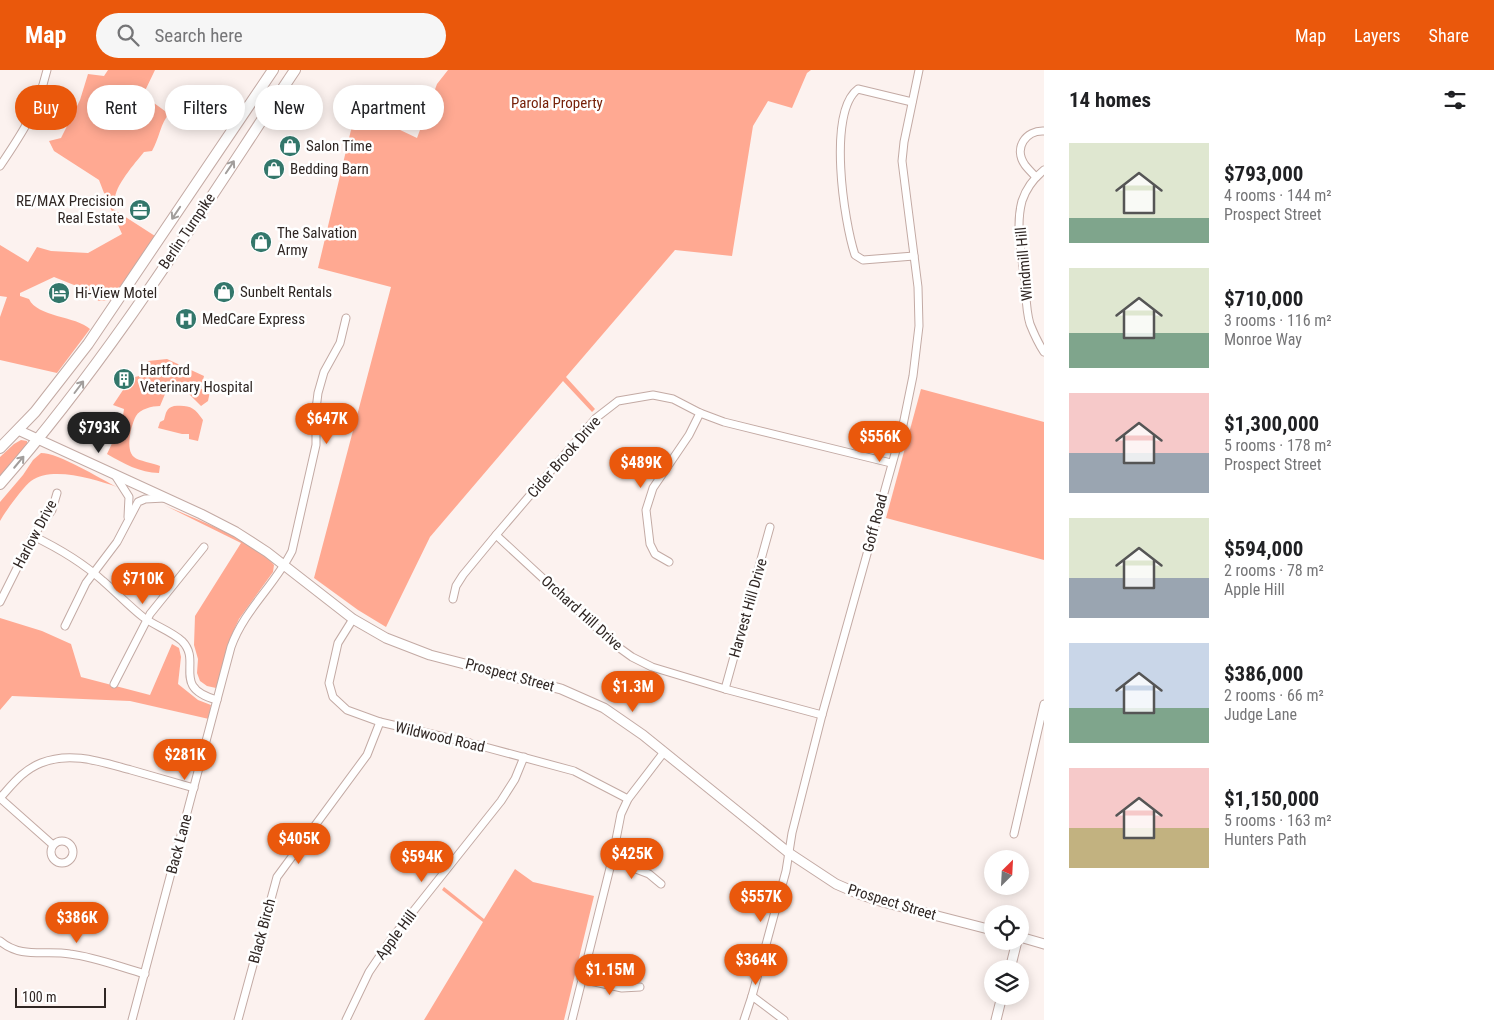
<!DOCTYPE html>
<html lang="en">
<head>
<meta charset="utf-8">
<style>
  :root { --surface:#fff; --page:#f6f6f6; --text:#202124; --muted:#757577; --accent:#ea580c }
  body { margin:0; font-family:"Roboto Condensed",sans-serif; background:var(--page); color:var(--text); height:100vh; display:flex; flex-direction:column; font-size:19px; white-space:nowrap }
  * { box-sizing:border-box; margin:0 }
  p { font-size:16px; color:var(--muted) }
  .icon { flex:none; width:28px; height:28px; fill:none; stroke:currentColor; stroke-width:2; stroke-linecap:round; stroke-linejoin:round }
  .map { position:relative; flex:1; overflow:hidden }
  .side { display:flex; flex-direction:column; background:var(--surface); width:450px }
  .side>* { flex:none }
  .guide { position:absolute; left:15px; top:15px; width:475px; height:45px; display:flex; gap:10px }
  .needle { width:32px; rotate:24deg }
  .buttons { position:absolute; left:984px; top:780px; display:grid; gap:10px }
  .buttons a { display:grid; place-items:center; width:45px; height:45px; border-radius:50%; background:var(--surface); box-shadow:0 2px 12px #0003; font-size:25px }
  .scale { position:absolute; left:15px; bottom:12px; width:91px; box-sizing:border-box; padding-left:5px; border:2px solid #302724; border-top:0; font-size:14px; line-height:18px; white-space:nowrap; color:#302724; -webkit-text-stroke:4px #fff; paint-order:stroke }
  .price { position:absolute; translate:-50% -42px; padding:0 11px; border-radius:18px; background:var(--accent); color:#fff; font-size:16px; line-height:32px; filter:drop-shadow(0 1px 2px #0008) }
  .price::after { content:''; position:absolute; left:50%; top:30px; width:15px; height:11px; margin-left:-8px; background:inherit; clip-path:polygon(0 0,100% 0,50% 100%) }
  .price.active { background:#222; color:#fff }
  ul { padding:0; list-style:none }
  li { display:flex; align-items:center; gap:15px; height:125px; padding:0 25px }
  li span { display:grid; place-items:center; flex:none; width:140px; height:100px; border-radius:0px; color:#555 }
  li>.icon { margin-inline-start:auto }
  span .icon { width:60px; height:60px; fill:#fffc; stroke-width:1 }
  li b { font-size:21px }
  h2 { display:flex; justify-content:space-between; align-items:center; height:60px; padding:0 25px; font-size:21px }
  .tag { padding:0 18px; border-radius:22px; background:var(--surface); box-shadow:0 2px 12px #0003; font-size:18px; line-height:45px }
  .tag.active { background:var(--accent); color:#fff }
  header { display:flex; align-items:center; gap:30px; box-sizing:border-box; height:70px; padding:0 25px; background:var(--accent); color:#fff }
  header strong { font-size:24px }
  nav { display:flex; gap:28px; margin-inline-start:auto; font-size:18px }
  .search { width:350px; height:45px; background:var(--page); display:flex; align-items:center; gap:12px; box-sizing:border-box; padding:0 18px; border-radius:28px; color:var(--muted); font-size:19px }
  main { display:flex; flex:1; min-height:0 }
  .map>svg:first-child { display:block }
  .green { fill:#ffa992 }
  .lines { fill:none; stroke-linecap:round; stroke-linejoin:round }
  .minor-casing { stroke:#c3aaa4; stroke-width:9 }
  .major-casing { stroke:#c3aaa4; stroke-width:11 }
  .highway-casing { stroke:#c3aaa4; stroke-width:12 }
  .minor { stroke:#fff; stroke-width:7 }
  .major { stroke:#fff; stroke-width:9 }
  .highway { stroke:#fff; stroke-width:10 }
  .oneway { stroke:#a29e9c }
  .labels { text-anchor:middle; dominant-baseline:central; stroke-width:5; stroke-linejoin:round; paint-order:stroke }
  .park-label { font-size:15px; fill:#77220a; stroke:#fff }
  .poi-label { font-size:15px; fill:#302724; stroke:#fff; text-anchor:start }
  .street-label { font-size:15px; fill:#302724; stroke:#fff }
</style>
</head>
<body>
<header>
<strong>Map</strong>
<div class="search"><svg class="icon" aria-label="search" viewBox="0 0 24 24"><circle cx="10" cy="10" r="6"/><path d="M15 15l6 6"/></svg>Search here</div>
<nav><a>Map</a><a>Layers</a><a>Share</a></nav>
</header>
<main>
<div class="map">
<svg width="1044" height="950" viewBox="0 0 1044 950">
  <rect width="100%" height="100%" fill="#fcf2ef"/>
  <g class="green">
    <path d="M108 0H155L143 25 169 44C161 52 159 69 152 81L144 82C135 93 114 117 115 130L104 123 99 110 54 81 49 71 61 68 80 30 88 4 104 6Z"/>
    <polygon points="448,0 811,0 807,3 792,38 768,31 753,56 732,186 675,180 566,307 595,339 592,342 563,311 430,467 386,557 358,540 314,508 391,217 318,198 356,39 417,68 437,14"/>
    <path d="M110 137 155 166 111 230 99 231 74 215 54 207 20 223V226L29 229C37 247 76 246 90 259L57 303 0 290V247L7 227 0 226V175L28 192 37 177 51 181 88 183 122 164Z"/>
    <path d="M167 289 204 306 201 319 210 321 208 331 201 336 183 318 168 317 160 336C152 336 140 339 136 346 131 355 125 380 134 387 138 391 154 393 160 396L159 403C140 403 123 393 107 384L122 352 124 339 113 335 125 317 128 318 135 307 139 306 148 291Z"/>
    <polygon points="921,319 1044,352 1044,490 886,448"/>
    <path d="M174 336C190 335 194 337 203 350L198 371 189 369V364H182L158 358 160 352 164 350C166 343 166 338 174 336Z"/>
    <polygon points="21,370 27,371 27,375 0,406 0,387 14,374"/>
    <path d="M41 383C59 383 99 408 117 417 94 409 52 396 31 411 23 417 5 442 0 451V432L23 405 33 390Z"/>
    <path d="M164 435C193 448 256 471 274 495L273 502 239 549 233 562 215 622 216 618 207 616 200 611 197 603 198 589 194 575 195 546 241 473Z"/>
    <polygon points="0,548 42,561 71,574 81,607 150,625 172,574 179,578 181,587 178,614 198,630 211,635 209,649 130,631 12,626 0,640"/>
    <polygon points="515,799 533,812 594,826 564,950 424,950 483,852 442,820 444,817 484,849"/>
  </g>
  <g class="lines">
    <g class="minor-casing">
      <g id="minor">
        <path d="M912 32 858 19C827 42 844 152 855 185L863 190 914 186"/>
        <path d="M0 96C23 62 37 41 47 0"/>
        <path d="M1044 100C1034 108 1026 119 1022 131 1015 157 1022 186 1025 212 1026 226 1026 241 1030 254 1034 264 1038 273 1044 282"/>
        <path d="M1036 107C1032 103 1028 99 1025 95 1013 78 1026 60 1044 61"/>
        <polyline points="115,405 129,427 128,447"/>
        <polyline points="496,465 614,574 632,587 652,597 725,619 822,645"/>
        <path d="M33 466C58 478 82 492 103 511 117 523 129 536 143 547 155 556 171 561 182 571 203 592 170 617 217 630"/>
        <polyline points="669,492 655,484 650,474 646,440 653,418 689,365 700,343"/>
        <polyline points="453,529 456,516 463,505 496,465 596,348 618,331 653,325 673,329 700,343 724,352 891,393"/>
        <polyline points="0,532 33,466 52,440 57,423"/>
        <polyline points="353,549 338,573 329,613 333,627 347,640 380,652 470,673 574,701 628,729"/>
        <polyline points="65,556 86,513 117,472 138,432 145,429 165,428"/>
        <polyline points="114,614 150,544 204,477"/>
        <polyline points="725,619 770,457"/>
        <path d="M0 728C12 715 23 700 41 693 71 681 101 692 131 700 152 706 173 712 194 718"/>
        <polyline points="0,728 53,775"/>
        <polyline points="1014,764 1044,634"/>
        <circle cx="62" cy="782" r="11"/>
        <polyline points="612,790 649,804 661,814"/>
        <path d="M0 871C21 889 45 880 70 884 95 887 120 897 145 904"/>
        <polyline points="581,909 622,918 640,917"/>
        <polyline points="752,926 786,801 792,763 822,645 903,355 913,306 919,256 918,217 902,91 904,72 919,0"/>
        <path d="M132 950 231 577C244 540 275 515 292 481L316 375V339L318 323 324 302 340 273 346 248"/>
        <polyline points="238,950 277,807 367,685 380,652"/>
        <polyline points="346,950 369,902 392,868 501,731 515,709 524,687"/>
        <polyline points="572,950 612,790 621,744 628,729 664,682"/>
        <polyline points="744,950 752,926 784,950"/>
      </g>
    </g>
    <g class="major-casing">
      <g id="major">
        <polyline points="18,360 201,444 236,462 267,482 353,549 386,568 430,585 561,619 604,638 643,665 789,783 836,814 859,824 883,832 992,860"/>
        <polyline points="1020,867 1044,874"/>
        <polyline points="1010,899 1017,871"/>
        <polyline points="996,950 1002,926"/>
      </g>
    </g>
    <g class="highway-casing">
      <g id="highway">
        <polyline points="0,378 35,342 88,274 273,0"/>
        <path d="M0 414C112 286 201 141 295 0"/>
      </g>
    </g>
    <use href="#minor" class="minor"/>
    <use href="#major" class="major"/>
    <use href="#highway" class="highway"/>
  </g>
  <defs><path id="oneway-shaft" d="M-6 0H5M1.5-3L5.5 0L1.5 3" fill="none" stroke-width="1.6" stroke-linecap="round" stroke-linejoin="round" transform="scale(1.25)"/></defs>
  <g class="oneway">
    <use href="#oneway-shaft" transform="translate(230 97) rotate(-56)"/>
    <use href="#oneway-shaft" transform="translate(176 143) rotate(124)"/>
    <use href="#oneway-shaft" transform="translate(79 317) rotate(-53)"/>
    <use href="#oneway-shaft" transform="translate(19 392) rotate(-50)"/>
  </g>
  <defs>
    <g id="shop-disc" transform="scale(1.125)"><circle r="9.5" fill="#33776b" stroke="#fff"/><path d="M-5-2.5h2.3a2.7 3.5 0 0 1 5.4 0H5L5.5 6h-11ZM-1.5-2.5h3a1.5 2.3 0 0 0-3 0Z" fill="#fff"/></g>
    <g id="office-disc" transform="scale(1.125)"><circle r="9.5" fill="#33776b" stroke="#fff"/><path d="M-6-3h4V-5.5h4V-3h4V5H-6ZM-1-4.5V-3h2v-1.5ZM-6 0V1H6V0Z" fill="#fff"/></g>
    <g id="hotel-disc" transform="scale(1.125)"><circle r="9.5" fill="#33776b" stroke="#fff"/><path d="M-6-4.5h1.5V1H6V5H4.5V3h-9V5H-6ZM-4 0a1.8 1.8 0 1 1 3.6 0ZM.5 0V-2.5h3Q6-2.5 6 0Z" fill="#fff"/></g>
    <g id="hospital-disc" transform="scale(1.125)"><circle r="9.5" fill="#33776b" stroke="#fff"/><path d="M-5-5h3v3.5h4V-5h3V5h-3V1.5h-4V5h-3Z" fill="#fff"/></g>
    <g id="building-disc" transform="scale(1.125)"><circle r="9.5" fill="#33776b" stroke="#fff"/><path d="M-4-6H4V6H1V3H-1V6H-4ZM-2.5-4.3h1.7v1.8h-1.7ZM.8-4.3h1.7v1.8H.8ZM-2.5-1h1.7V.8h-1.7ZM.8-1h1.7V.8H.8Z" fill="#fff"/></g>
  </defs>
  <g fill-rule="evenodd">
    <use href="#shop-disc" x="290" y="76"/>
    <use href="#shop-disc" x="274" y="99"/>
    <use href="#office-disc" x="140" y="140"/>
    <use href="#shop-disc" x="261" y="172"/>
    <use href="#shop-disc" x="224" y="222"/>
    <use href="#hotel-disc" x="59" y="223"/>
    <use href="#hospital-disc" x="186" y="249"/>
    <use href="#building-disc" x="124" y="309"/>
  </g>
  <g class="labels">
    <g class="park-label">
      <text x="557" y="33">Parola Property</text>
    </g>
    <g class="poi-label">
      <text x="306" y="76">Salon Time</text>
      <text x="290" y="99">Bedding Barn</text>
      <text x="124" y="131" text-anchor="end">RE/MAX Precision<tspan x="124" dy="17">Real Estate</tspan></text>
      <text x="277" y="163">The Salvation<tspan x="277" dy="17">Army</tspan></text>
      <text x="240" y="222">Sunbelt Rentals</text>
      <text x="75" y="223">Hi-View Motel</text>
      <text x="202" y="249">MedCare Express</text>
      <text x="140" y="300">Hartford<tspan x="140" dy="17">Veterinary Hospital</tspan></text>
    </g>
    <g class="street-label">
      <text transform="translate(187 161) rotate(-56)">Berlin Turnpike</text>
      <text transform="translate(1024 194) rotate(-95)">Windmill Hill</text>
      <text transform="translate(564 387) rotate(-49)">Cider Brook Drive</text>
      <text transform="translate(875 453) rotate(-75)">Goff Road</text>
      <text transform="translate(35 464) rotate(-62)">Harlow Drive</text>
      <text transform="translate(748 538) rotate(-74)">Harvest Hill Drive</text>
      <text transform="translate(582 543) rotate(42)">Orchard Hill Drive</text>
      <text transform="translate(510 605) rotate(15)">Prospect Street</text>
      <text transform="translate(440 667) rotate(13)">Wildwood Road</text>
      <text transform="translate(179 774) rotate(-75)">Back Lane</text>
      <text transform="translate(892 832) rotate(17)">Prospect Street</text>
      <text transform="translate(262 861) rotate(-75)">Black Birch</text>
      <text transform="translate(396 865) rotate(-53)">Apple Hill</text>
    </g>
  </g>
</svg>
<div class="buttons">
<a><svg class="needle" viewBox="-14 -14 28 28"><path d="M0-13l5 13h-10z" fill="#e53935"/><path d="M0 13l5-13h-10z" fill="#757577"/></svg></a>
<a><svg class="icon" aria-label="locate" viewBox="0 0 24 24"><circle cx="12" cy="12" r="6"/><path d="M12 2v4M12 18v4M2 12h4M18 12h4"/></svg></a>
<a><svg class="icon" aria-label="layers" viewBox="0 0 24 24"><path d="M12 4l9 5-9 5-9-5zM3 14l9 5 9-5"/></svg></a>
</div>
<div class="scale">100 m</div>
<b class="price" style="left:327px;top:375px">$647K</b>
<b class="price active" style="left:99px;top:384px">$793K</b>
<b class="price" style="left:880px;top:393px">$556K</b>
<b class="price" style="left:641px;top:419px">$489K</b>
<b class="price" style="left:143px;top:535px">$710K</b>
<b class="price" style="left:633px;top:643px">$1.3M</b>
<b class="price" style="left:185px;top:711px">$281K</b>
<b class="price" style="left:299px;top:795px">$405K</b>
<b class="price" style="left:632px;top:810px">$425K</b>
<b class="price" style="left:422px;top:813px">$594K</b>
<b class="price" style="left:761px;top:853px">$557K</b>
<b class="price" style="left:77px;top:874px">$386K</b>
<b class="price" style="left:756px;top:916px">$364K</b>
<b class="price" style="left:610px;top:926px">$1.15M</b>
<div class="guide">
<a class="tag active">Buy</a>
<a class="tag">Rent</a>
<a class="tag">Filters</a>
<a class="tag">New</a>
<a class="tag">Apartment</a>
</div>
</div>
<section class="side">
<h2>14 homes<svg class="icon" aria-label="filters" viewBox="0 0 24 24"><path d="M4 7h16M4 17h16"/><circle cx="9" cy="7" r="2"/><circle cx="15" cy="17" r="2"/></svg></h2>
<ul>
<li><span style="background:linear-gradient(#dfe7d0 75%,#7fa58c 0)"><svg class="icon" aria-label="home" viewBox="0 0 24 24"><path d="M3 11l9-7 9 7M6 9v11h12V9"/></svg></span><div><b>$793,000</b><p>4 rooms · 144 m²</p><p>Prospect Street</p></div></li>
<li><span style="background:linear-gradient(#dfe7d0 65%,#7fa58c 0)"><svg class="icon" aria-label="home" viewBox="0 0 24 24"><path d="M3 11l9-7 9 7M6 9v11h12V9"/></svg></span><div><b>$710,000</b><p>3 rooms · 116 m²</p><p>Monroe Way</p></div></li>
<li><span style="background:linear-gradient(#f6c9c9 60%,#9aa5b1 0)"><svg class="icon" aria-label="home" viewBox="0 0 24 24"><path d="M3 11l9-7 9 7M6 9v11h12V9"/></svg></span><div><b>$1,300,000</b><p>5 rooms · 178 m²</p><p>Prospect Street</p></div></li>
<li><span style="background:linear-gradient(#dfe7d0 60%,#9aa5b1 0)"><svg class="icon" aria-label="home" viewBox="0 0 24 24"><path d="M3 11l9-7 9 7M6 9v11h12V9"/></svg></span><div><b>$594,000</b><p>2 rooms · 78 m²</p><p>Apple Hill</p></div></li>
<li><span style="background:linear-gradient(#c9d6e8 65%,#7fa58c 0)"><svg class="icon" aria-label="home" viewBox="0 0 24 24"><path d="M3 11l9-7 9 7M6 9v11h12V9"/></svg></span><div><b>$386,000</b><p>2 rooms · 66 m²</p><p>Judge Lane</p></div></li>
<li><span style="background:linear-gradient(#f6c9c9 60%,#c2b280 0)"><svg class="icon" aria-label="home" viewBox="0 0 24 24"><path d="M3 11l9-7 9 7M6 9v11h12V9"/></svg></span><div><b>$1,150,000</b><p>5 rooms · 163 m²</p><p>Hunters Path</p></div></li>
</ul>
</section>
</main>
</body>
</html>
